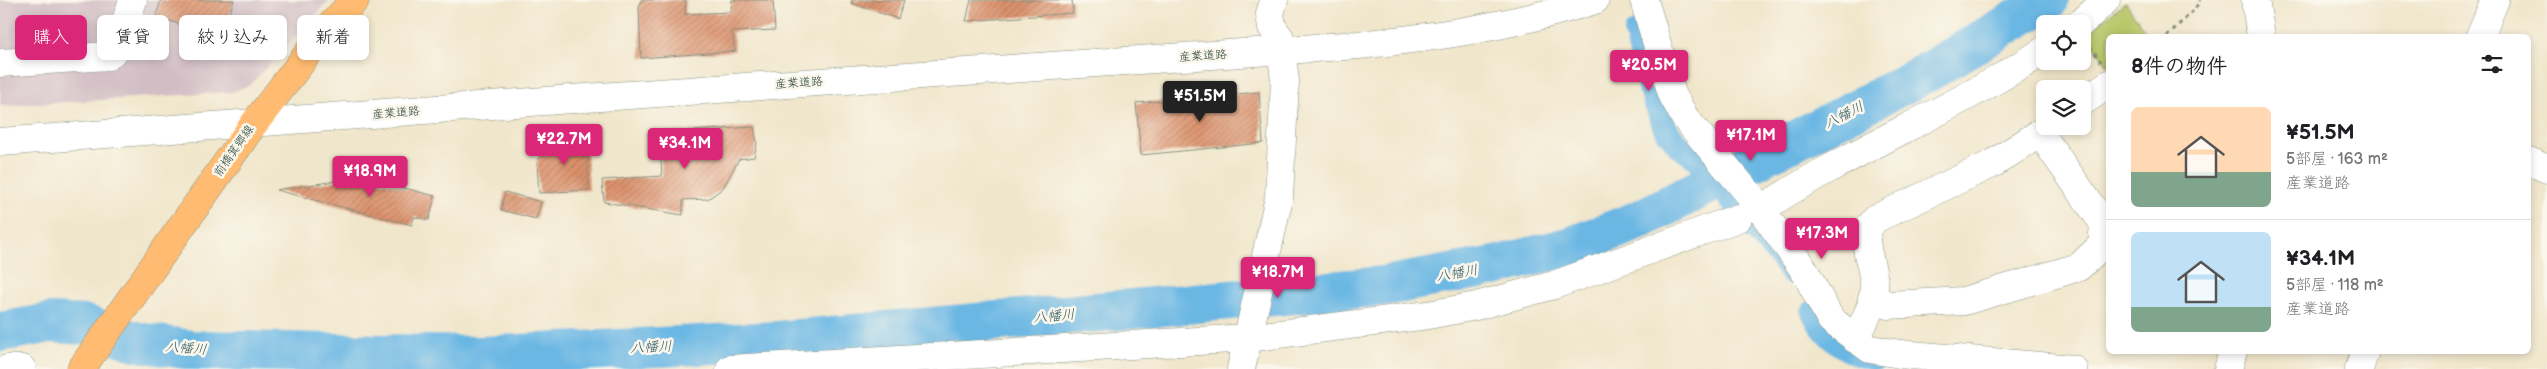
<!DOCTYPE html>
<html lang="ja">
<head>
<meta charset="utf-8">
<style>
  :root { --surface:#fff; --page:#f2f2f2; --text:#202124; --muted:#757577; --line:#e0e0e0; --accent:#db2777 }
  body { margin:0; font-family:"Balsamiq Sans","Klee One",sans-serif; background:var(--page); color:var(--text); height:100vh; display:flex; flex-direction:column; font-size:19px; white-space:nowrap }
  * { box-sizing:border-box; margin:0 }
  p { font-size:16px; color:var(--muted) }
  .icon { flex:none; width:28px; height:28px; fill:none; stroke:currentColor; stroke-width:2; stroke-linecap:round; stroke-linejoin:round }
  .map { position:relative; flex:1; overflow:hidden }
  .details { position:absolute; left:2106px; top:34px; width:425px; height:320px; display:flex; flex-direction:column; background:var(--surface); border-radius:8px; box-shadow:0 2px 8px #0003 }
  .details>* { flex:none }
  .guide { position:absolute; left:15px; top:15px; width:475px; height:45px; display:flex; gap:10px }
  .fabs { position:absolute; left:2036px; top:15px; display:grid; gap:10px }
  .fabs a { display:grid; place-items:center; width:55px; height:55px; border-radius:8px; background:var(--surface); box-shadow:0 2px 8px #0003; font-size:25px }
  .price { position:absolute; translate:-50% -42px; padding:0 11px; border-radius:5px; background:var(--accent); color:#fff; font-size:16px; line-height:32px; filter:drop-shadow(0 1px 2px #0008) }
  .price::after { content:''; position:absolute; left:50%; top:30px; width:15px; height:11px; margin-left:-8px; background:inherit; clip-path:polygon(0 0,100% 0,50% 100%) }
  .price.active { background:#222; color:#fff }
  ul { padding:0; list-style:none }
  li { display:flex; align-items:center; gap:15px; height:125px; padding:0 25px }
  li+li { border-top:1px solid var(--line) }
  li span { display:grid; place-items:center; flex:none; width:140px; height:100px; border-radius:8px; color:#555 }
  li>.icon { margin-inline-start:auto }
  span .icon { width:60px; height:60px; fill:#fffc; stroke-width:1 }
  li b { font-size:21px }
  h2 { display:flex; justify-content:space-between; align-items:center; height:60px; padding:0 25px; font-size:21px }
  .tag { padding:0 18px; border-radius:8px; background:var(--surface); box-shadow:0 2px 8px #0003; font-size:18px; line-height:45px }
  .tag.active { background:var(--accent); color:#fff }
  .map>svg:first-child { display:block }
  .industrial { fill:#d2bdc5 }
  .park { fill:#b8c668; stroke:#6c824e }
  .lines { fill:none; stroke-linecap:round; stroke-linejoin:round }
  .canal { stroke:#6ab7e4; stroke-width:24 }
  .river { stroke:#6ab7e4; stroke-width:40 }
  .building { fill:url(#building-hatch) }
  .minor-casing { stroke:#889280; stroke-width:29 }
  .major-casing { stroke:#889280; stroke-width:29 }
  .path { stroke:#889280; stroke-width:3; stroke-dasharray:4 4; stroke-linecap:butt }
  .minor { stroke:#fff; stroke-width:28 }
  .major { stroke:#ffbb71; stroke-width:28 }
  .labels { text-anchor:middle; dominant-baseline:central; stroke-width:5; stroke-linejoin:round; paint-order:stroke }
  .street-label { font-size:12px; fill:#1f3d34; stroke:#fbf7ec }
  .water-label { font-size:14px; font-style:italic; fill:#325c60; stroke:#fbf7ec }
</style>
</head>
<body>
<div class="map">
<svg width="2547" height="369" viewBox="0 0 2547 369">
  <defs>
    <pattern id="building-hatch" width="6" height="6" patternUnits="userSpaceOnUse" patternTransform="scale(1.25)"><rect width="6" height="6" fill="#dd926d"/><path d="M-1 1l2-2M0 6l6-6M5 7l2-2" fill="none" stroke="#b3785a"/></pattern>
  </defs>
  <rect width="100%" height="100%" fill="#fbf7ec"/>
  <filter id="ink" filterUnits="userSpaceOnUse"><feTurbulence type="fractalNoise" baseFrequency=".02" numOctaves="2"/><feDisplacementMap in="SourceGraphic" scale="10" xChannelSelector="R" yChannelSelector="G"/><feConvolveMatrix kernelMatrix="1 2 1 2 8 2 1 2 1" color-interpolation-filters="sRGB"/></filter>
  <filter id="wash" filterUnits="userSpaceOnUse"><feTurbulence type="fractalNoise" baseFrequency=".0096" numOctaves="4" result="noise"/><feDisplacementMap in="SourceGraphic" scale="20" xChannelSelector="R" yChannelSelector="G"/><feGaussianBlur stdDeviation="1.12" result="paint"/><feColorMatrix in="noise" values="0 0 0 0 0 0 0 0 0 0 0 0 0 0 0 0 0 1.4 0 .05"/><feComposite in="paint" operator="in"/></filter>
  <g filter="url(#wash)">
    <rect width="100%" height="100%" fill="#f0e6cb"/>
    <polygon class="industrial" points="0,0 329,0 250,85 232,92 0,106"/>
    <polygon class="park" points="2125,2 2149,36 2109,36 2109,67 2086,34"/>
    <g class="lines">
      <g class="canal">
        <polyline points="1636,33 1648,83 1665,128 1679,146 1698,159 1751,225 1781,258 1790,272"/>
        <path d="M1813 312C1825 337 1847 354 1875 359"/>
      </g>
      <polyline class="river" points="0,332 51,323 86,325 138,342 192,350 481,356 777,341 1384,286 1495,266 1572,246 1637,221 1926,73 2049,0"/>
    </g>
    <g id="blocks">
      <g class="building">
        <polygon points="161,0 234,0 221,39 156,16"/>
        <polygon points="641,0 686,0 685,14 731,12 732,0 773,0 775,30 732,32 735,51 641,58 639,8"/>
        <polygon points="852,0 904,0 898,19 851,3"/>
        <polygon points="971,0 1072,0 1073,13 966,21"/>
        <polygon points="1259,92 1263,143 1141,155 1136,103"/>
        <polygon points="754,127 757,143 754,157 739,159 723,188 708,199 683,200 683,215 604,202 602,180 662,176 659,133"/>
        <polygon points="586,137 589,190 539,193 537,163 547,139"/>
        <polygon points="362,177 435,196 429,220 414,217 412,225 276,190"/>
        <polygon points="505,192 541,202 536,219 501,210"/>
      </g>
    </g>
  </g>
  <g filter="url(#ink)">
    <use href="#blocks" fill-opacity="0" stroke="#889280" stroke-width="1"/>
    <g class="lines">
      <g class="minor-casing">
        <g id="minor">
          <polyline points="1644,0 1672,94 1685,118 1754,200 1804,270 1831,320 1870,349 1900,354 2073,369"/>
          <polyline points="2255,0 2261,36"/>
          <polyline points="2080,24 2106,0"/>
          <polyline points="2480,36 2495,0"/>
          <polyline points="0,63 108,56 117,48 133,0"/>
          <polyline points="2082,102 2109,84"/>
          <path d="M0 142 571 99 1358 45C1439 37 1517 25 1595 0"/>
          <polyline points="2529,161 2547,169"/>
          <path d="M1760 210C1851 150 1954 110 2045 50"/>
          <path d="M1855 339C1863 326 1873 305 1874 289 1876 265 1855 239 1875 219L1994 163 2040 133 2104 224 2102 245 2079 267 1964 301 1888 305 1872 298"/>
          <polyline points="7,369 22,369"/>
          <polyline points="730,369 1248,338 1428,315 1476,306 1554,285 1738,218"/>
          <polyline points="1241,369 1279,197 1285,81 1280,38 1272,27 1270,14 1274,0"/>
          <polyline points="2228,369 2233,351"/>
          <polyline points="2359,369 2365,351"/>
        </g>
      </g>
      <g class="major-casing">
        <polyline id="major" points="81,369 253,125 326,30 355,0"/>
      </g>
      <g class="path">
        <polyline points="2167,36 2195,9 2200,0"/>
        <polyline points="2090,46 2101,62"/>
      </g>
      <use href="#minor" class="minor"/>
      <use href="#major" class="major"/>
    </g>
  </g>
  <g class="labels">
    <g class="street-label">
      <text transform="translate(1203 56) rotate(-4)">産業道路</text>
      <text transform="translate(799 83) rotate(-4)">産業道路</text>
      <text transform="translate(396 113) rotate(-5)">産業道路</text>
      <text transform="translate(234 151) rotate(-55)">前橋箕郷線</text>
    </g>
    <g class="water-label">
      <text transform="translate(1844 115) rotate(-27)">八幡川</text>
      <text transform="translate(1457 273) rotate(-10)">八幡川</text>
      <text transform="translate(1054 316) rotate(-5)">八幡川</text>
      <text transform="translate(651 347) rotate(-3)">八幡川</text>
      <text transform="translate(186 348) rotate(5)">八幡川</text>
    </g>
  </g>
</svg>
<div class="fabs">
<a><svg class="icon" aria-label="locate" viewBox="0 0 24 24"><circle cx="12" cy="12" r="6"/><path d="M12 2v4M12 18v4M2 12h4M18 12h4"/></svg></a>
<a><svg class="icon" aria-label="layers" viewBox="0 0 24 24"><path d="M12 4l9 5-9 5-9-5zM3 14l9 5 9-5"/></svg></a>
</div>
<b class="price" style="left:1649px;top:92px">¥20.5M</b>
<b class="price active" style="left:1200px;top:123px">¥51.5M</b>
<b class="price" style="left:1751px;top:162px">¥17.1M</b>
<b class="price" style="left:564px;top:166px">¥22.7M</b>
<b class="price" style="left:685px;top:170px">¥34.1M</b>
<b class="price" style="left:370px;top:198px">¥18.9M</b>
<b class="price" style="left:1822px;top:260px">¥17.3M</b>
<b class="price" style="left:1278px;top:299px">¥18.7M</b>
<div class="guide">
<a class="tag active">購入</a>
<a class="tag">賃貸</a>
<a class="tag">絞り込み</a>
<a class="tag">新着</a>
</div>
<section class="details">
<h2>8件の物件<svg class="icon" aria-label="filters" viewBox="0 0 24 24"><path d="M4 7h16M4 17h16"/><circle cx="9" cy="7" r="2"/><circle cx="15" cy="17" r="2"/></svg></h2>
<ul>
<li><span style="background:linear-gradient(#ffd9b3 65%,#7fa58c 0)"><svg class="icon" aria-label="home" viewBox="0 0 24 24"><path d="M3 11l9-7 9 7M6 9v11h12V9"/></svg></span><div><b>¥51.5M</b><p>5部屋 · 163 m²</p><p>産業道路</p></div></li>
<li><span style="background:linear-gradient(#bfe0f5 75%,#7fa58c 0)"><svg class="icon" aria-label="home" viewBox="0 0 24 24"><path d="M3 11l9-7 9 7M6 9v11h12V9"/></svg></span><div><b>¥34.1M</b><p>5部屋 · 118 m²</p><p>産業道路</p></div></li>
</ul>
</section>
</div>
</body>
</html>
